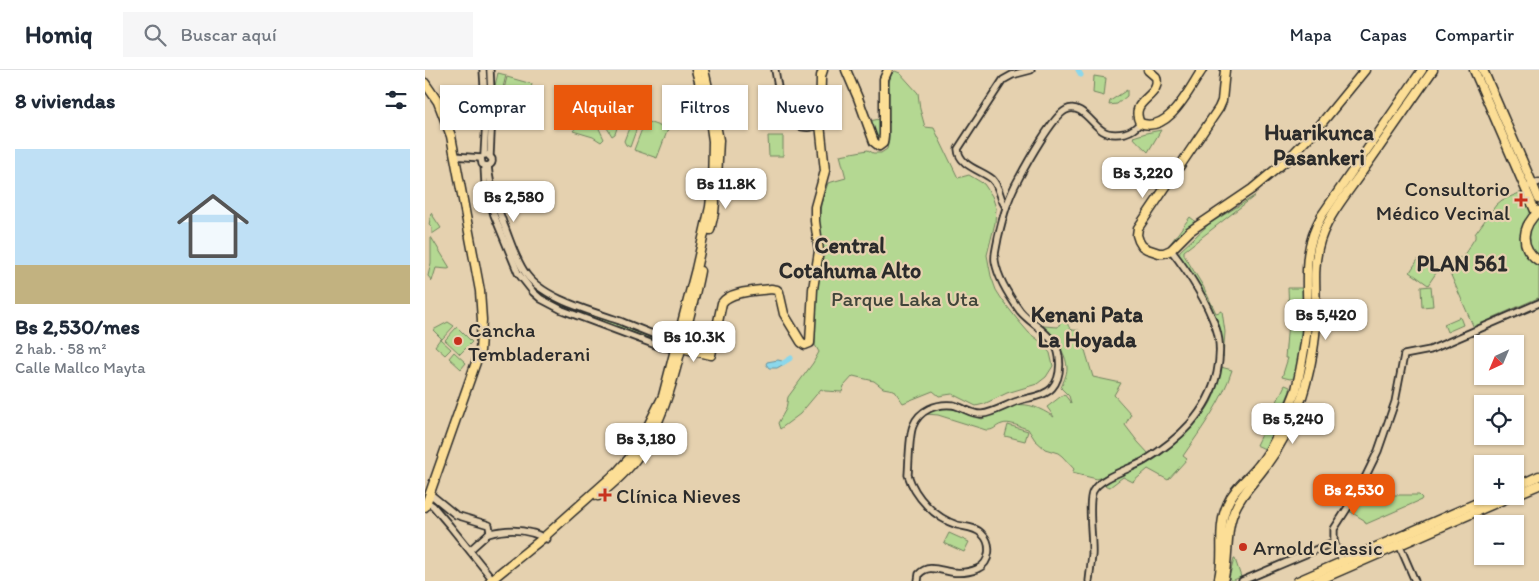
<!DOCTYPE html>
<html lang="es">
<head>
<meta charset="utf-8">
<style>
  :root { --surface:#fff; --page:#f6f6f7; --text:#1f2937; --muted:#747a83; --line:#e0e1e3; --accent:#ea580c }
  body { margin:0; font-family:Itim,sans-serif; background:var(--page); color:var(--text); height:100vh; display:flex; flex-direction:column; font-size:19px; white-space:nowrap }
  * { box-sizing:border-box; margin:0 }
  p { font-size:16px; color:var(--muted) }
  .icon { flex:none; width:28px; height:28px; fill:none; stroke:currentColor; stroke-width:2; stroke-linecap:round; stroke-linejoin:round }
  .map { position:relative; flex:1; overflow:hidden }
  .panel { display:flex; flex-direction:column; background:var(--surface); width:425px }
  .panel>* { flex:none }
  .hud { position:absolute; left:15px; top:15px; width:475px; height:45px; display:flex; gap:10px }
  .needle { width:32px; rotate:224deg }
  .controls { position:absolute; left:1049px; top:265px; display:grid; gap:10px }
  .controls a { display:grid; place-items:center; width:50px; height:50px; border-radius:0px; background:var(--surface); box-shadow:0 1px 4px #0004; font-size:25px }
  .price { position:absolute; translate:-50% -42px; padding:0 11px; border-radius:10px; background:#fff; color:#222; font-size:16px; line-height:32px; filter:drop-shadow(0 1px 2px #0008) }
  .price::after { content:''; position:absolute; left:50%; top:30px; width:15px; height:11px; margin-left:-8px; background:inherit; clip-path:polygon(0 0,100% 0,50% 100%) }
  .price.active { background:var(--accent); color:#fff }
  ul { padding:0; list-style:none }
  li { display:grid; align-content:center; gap:10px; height:265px; padding:0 15px }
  li span { display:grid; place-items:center; height:155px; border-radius:0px; color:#555 }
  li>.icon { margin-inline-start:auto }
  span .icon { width:90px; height:90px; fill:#fffc; stroke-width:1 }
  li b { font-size:21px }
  h2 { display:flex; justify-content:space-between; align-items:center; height:60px; padding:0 15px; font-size:21px }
  .chip { padding:0 18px; border-radius:0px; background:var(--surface); box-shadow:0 1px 4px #0004; font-size:18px; line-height:45px }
  .chip.active { background:var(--accent); color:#fff }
  header { display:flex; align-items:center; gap:30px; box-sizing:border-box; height:70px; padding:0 25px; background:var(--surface); border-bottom:1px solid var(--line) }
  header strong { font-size:24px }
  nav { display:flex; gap:28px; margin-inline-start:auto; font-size:18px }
  .search { width:350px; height:45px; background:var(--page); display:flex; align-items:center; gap:12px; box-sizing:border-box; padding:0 18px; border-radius:0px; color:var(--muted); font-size:19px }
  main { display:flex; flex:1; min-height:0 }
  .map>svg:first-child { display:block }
  .green { fill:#b4d892; stroke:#70825e }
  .water { fill:#8bd7eb; stroke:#65929e }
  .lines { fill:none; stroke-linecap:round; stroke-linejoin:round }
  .canal { stroke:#8bd7eb; stroke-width:5 }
  .minor-casing { stroke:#2b2b2b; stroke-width:9 }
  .major-casing { stroke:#2b2b2b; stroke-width:11 }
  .minor { stroke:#e5d1af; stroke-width:5.5 }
  .major { stroke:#fcde96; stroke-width:8 }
  .poi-dot { fill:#c8321e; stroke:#e5d1af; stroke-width:2 }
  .labels { text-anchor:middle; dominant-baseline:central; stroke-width:4.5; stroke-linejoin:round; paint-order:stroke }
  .poi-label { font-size:21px; fill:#2b2b2b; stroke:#e5d1af; text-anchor:start }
  .park-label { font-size:21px; fill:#40453a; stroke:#e5d1af }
  .neighbourhood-label { font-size:22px; font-weight:bold; fill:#2b2b2b; stroke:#e5d1af }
</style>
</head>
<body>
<header>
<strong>Homiq</strong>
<div class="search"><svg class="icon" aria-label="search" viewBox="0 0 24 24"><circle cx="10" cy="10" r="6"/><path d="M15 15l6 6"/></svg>Buscar aquí</div>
<nav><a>Mapa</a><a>Capas</a><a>Compartir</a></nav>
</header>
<main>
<section class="panel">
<h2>8 viviendas<svg class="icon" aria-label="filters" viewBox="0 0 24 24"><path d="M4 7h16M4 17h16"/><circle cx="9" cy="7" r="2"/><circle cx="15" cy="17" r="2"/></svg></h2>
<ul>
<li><span style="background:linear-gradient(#bfe0f5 75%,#c2b280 0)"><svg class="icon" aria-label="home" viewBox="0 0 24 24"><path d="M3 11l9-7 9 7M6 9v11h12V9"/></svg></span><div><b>Bs 2,530/mes</b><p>2 hab. · 58 m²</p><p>Calle Mallco Mayta</p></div></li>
</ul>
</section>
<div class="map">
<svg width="1114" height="511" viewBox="0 0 1114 511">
  <rect width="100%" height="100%" fill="#e5d1af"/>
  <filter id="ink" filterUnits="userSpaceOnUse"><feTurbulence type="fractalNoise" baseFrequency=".02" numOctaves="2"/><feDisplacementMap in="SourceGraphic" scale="10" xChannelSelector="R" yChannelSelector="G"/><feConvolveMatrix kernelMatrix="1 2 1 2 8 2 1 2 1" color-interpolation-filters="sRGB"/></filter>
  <g filter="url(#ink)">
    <g class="green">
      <polygon points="1001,0 1004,0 918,123 916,121"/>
      <polygon points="470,1 475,3 493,23 495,39 500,57 509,58 533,108 544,105 559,114 567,126 571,138 570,153 562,185 566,206 571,220 578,231 592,249 604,263 616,272 625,283 628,296 621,307 612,314 582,323 559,334 551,336 527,324 514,326 508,321 478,333 469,320 458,318 449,311 428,306 419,316 417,322 400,321 396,319 375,344 355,359 353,353 361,339 363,327 388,293 394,282 390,275 390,263 391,232 398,179 394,152 396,134 403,113 421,108 415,85 443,80 448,83 456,83 462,79 464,70 464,13 466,5"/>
      <polygon points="73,3 81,5 77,22 69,20"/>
      <polygon points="669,6 681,8 679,26 668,23"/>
      <polygon points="82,7 107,14 103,30 78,23"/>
      <polygon points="702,20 702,26 692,34 684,35 685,31"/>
      <polygon points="162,44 168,46 179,69 176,72 168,67 148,61"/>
      <polygon points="196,46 190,64 187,66 179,53"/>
      <polygon points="455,49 456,68 453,70 444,51"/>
      <polygon points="207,50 214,52 205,77 201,75 199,71"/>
      <polygon points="220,51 243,59 232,88 209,80"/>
      <path d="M736 60 723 82C718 77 713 73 708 67L721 63Z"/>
      <polygon points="343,66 358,66 358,86 344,86"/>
      <polygon points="1097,122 1098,122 1107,143 1101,151 1106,189 1114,195 1114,230 1113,228 1067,248 1067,251 1049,258 1025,203 1025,199 1033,188 1037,188 1050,168 1050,164 1071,135 1077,130"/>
      <polygon points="831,125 759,181 759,185 778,216 791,243 797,241 800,262 798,287 793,254 757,193 754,185 755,181 784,154"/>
      <polygon points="6,143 16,158 7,164 7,158 4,155"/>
      <path d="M1114 146V188C1101 175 1099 158 1114 146Z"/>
      <polygon points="765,147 770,151 761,159 746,175 745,174"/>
      <polygon points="6,167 25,198 23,199 11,198 7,211 3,206 6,193"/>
      <polygon points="994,188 1013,200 1003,215 985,202"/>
      <path d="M107 214 127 230 141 236 192 254 243 274 244 275 243 276C223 269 204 261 185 254 156 244 127 237 105 216Z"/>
      <polygon points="1006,216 1008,236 997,237 996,217"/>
      <path d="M863 218H878C879 248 877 278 869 308L865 309 857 307 863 288H860L864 240Z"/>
      <path d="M884 221H887C888 253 885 283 877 314L875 313Z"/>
      <path d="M603 245 619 256 633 257 637 249 642 252C644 259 646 261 654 260L668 307 696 313 689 325 706 344 700 355 713 372 724 384 707 393 672 409 647 403 649 399 637 386 633 383 620 379 610 370 603 359C595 357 584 351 577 354 570 356 569 361 561 360L513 345 501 344C520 333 539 341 557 349 588 334 598 327 629 347L622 337 639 324 646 333 644 326 636 318C638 312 642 305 642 298 641 275 618 260 603 245Z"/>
      <polygon points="1035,247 1038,255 1022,262 1019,254"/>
      <polygon points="23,252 29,256 17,269 8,260"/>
      <polygon points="32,257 47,272 35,284 20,270"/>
      <polygon points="15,269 26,279 20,285 10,276"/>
      <polygon points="29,282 41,293 36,299 24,288"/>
      <path d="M796 297 807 300C797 332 777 358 758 386L762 389 743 410 723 399 708 412 698 407 685 417 678 415C691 406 706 402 720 395 743 383 772 356 785 334 791 323 794 309 796 297Z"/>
      <polygon points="860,315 865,317 865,321 840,379 831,375"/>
      <polygon points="583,355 603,361 600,371 580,366"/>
      <polygon points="939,423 969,425 994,425 997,428 996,430 941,454 939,450 924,441 935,425"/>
      <polygon points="524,463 544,472 539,482 519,473"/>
      <polygon points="809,489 810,489 816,507 806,511 804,508"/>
    </g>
    <polygon class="water" points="353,290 357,291 359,294 352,298 344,298 341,294 342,292"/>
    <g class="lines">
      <g class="canal">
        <polyline points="653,0 656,5"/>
        <polyline points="358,293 366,288"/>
      </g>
      <g class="minor-casing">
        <g id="minor">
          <polyline points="58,0 61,49 59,85"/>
          <polyline points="65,0 67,42 65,86"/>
          <path d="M350 0 357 40 360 49C369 56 384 61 395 54"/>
          <polyline points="29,86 56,88"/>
          <path d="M56 88 57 94C62 98 68 95 67 89L63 85"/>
          <polyline points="59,96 60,114 69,145 93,203 108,222 116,229 137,240 236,277 245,278 249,276"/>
          <path d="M63 96C65 117 72 136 79 155 85 170 90 187 99 201 115 228 166 241 195 251 212 258 228 264 245 271L250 276"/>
          <polyline points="1104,116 1114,112"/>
          <path d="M581 137C574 129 576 118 567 109 556 100 534 96 533 79L578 10 587 5 606 0"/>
          <polyline points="4,423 31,445 64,455 65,462 45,480"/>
          <polyline points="2,432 8,436 25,456 69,511"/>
          <path d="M63 464C77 460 93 459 107 463 112 464 117 467 122 469"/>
          <polyline points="973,472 990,511"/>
          <polyline points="919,495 909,472 909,459 934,420 953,381 970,332 979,285 1005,280 1114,233"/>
          <path d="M493 511 494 504C503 494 514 500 526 502 534 503 545 502 552 499 566 493 567 473 557 464 551 457 540 457 532 455 510 448 490 427 483 405 484 393 484 365 488 356 494 340 512 333 528 335 538 337 547 345 557 344 569 343 584 333 596 330 606 327 620 326 627 318 637 307 637 283 628 272 619 259 605 253 595 241 584 226 573 209 570 191 569 183 572 176 573 168 578 147 583 127 594 108 602 93 628 46 641 40 656 32 667 55 678 61 684 65 694 64 700 63 707 61 711 58 715 53"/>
          <path d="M664 511C665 502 666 493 667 485 668 470 662 431 668 421 675 407 706 399 719 391 753 370 783 343 792 303 795 289 796 273 791 258 782 232 763 202 746 180"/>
          <polyline points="817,511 909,472"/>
        </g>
      </g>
      <g class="major-casing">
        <g id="major">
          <polyline points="279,0 288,40 294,70 292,108"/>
          <polyline points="421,0 433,28 449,72 454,76 458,73 459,65 459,9 463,0"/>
          <path d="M723 0 731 7C737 28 703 29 715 53 744 64 764 19 777 0"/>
          <polyline points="800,0 797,31 794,38 713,158 712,165 714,171 717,176 722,179 734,183 739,183 746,180 765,161 827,119 863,89 891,60 940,0"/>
          <polyline points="1049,0 1111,143"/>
          <polyline points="1058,0 1114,129"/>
          <polyline points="0,13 13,32 26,66 55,221 57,250 55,281 0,437"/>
          <path d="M1114 141C1097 156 1093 177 1114 191"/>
          <polyline points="285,160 289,143 290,132"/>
          <path d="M252 277 286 285 297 233C305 221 332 221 346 219L352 220 354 222 359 244 376 272 380 275 385 273 388 219 394 181 390 151V137L400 101 395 54 396 6 398 0"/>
          <polyline points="1090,417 1114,406"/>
          <polyline points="1090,425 1114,415"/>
          <path d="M173 426C188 414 203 401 214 385 236 354 246 319 255 283 262 255 270 228 275 201"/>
          <path d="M794 508C800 484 791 458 803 433 809 418 824 408 834 395 848 378 856 358 864 338 866 332 869 326 871 320 876 298 881 275 882 252 884 210 875 185 897 145L997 0"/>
          <polyline points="65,511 118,468 193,401 210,382 238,326 271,199 285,137 287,118 288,71 286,57 271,0"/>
          <path d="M798 511C805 487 799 460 811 437 818 422 830 411 840 397 856 376 868 352 877 327 885 301 891 273 891 245 891 222 888 200 893 178 900 148 922 124 939 99 962 66 985 33 1008 0"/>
          <polyline points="873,511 1068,426"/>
          <polyline points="892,511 1087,426"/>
        </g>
      </g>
      <use href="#minor" class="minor"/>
      <use href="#major" class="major"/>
    </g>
  </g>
  <g class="poi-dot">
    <path d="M1093.5 122.5h5v5h5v5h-5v5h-5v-5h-5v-5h5z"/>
    <circle cx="33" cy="271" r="5"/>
    <path d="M177.5 417.5h5v5h5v5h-5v5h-5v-5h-5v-5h5z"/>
    <circle cx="818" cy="477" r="5"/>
  </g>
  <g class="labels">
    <g class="poi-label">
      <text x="1085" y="118" text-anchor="end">Consultorio<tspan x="1085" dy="24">Médico Vecinal</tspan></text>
      <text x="43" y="259">Cancha<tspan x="43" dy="24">Tembladerani</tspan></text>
      <text x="191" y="425">Clínica Nieves</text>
      <text x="828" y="477">Arnold Classic</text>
    </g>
    <g class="park-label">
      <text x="480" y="228">Parque Laka Uta</text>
    </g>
    <g class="neighbourhood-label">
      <text x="894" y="62">Huarikunca<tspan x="894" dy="25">Pasankeri</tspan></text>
      <text x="425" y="175">Central<tspan x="425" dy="25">Cotahuma Alto</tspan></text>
      <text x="1037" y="193">PLAN 561</text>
      <text x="662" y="244">Kenani Pata<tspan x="662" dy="25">La Hoyada</tspan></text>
    </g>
  </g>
</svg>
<div class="controls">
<a><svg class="needle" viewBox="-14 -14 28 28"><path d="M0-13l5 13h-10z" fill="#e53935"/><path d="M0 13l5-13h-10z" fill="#747a83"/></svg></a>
<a><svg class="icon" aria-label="locate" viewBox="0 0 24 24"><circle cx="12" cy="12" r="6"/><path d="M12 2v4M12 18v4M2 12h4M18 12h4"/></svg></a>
<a>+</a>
<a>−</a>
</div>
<b class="price" style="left:718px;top:129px">Bs 3,220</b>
<b class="price" style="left:301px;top:140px">Bs 11.8K</b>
<b class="price" style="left:89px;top:153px">Bs 2,580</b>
<b class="price" style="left:901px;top:271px">Bs 5,420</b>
<b class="price" style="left:269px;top:293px">Bs 10.3K</b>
<b class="price" style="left:868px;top:375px">Bs 5,240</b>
<b class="price" style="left:221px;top:395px">Bs 3,180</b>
<b class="price active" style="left:929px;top:446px">Bs 2,530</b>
<div class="hud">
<a class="chip">Comprar</a>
<a class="chip active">Alquilar</a>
<a class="chip">Filtros</a>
<a class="chip">Nuevo</a>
</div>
</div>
</main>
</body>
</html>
